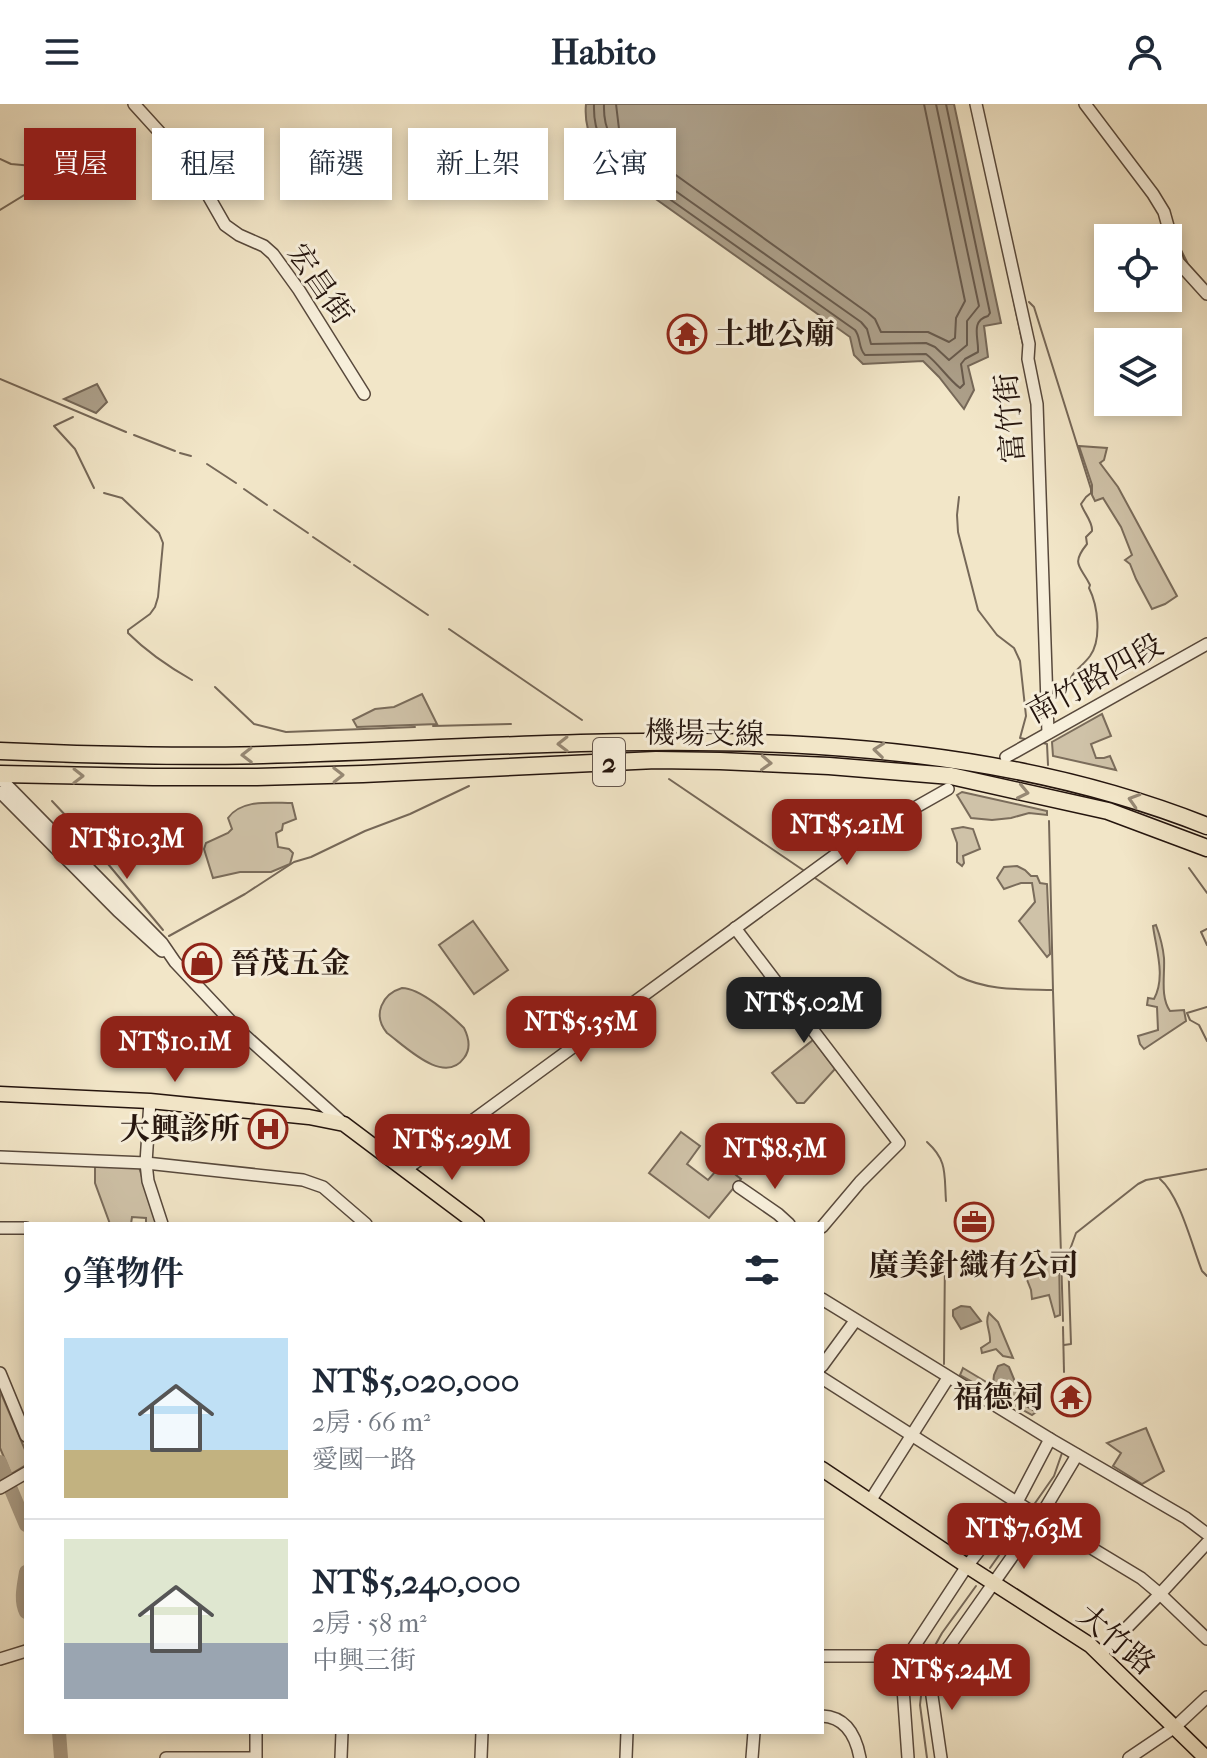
<!DOCTYPE html>
<html lang="zh-TW">
<head>
<meta charset="utf-8">
<style>
  :root { --surface:#fff; --page:#f2f2f3; --text:#1f2937; --muted:#747a83; --line:#e0e1e3; --accent:#8f2418 }
  body { margin:0; font-family:"IM FELL French Canon","Noto Serif TC",serif; background:var(--page); color:var(--text); height:100vh; display:flex; flex-direction:column; font-size:30px; white-space:nowrap }
  * { box-sizing:border-box; margin:0 }
  p { font-size:26px; color:var(--muted) }
  .icon { flex:none; width:44px; height:44px; fill:none; stroke:currentColor; stroke-width:2; stroke-linecap:round; stroke-linejoin:round }
  .map { position:relative; flex:1; overflow:hidden }
  .drawer { position:absolute; left:24px; top:1118px; width:800px; height:512px; display:flex; flex-direction:column; background:var(--surface); border-radius:0px; box-shadow:0 4px 12px #0003 }
  .drawer>* { flex:none }
  .banner { position:absolute; left:24px; top:24px; width:800px; height:72px; display:flex; gap:16px }
  .controls { position:absolute; left:1094px; top:120px; display:grid; gap:16px }
  .controls a { display:grid; place-items:center; width:88px; height:88px; border-radius:0px; background:var(--surface); box-shadow:0 4px 12px #0003; font-size:40px }
  .price { position:absolute; translate:-50% -68px; padding:0 18px; border-radius:16px; background:var(--accent); color:#fff; font-size:26px; line-height:52px; filter:drop-shadow(0 2px 4px #0008) }
  .price::after { content:''; position:absolute; left:50%; top:48px; width:24px; height:18px; margin-left:-12px; background:inherit; clip-path:polygon(0 0,100% 0,50% 100%) }
  .price.active { background:#222; color:#fff }
  ul { padding:0; list-style:none }
  li { display:flex; align-items:center; gap:24px; height:200px; padding:0 40px }
  li+li { border-top:2px solid var(--line) }
  li span { display:grid; place-items:center; flex:none; width:224px; height:160px; border-radius:0px; color:#555 }
  li>.icon { margin-inline-start:auto }
  span .icon { width:96px; height:96px; fill:#fffc; stroke-width:1 }
  li b { font-size:34px }
  h2 { display:flex; justify-content:space-between; align-items:center; height:96px; padding:0 40px; font-size:34px }
  .chip { padding:0 28px; border-radius:0px; background:var(--surface); box-shadow:0 4px 12px #0003; font-size:28px; line-height:72px }
  .chip.active { background:var(--accent); color:#fff }
  header { display:flex; justify-content:space-between; align-items:center; height:104px; padding:0 40px; background:var(--surface); font-size:36px; font-weight:700 }
  .map>svg:first-child { display:block }
  .green { fill:#cfc2a8; stroke:#7a6c5b; stroke-width:2 }
  .water { fill:#ac9f89; stroke:#766858; stroke-width:2 }
  .lines { fill:none; stroke-linecap:round; stroke-linejoin:round }
  .shore { stroke:#685a4c; stroke-width:2 }
  .stream { stroke:#766858; stroke-width:2 }
  .river { stroke:#ac9f89; stroke-width:14 }
  .minor-casing { stroke:#58493c; stroke-width:14 }
  .major-casing { stroke:#25150e; stroke-width:17 }
  .highway-casing { stroke:#25150e; stroke-width:19 }
  .minor { stroke:#f7efdb; stroke-width:11 }
  .major { stroke:#f2e6c8; stroke-width:14 }
  .highway { stroke:#f2e6c8; stroke-width:16 }
  .oneway { stroke:#968874 }
  .labels { text-anchor:middle; dominant-baseline:central; stroke-width:6; stroke-linejoin:round; paint-order:stroke }
  .shield { fill:#f7efdb; stroke:#64564c; stroke-width:2 }
  .shield-label { font-size:28px; font-weight:bold; fill:#25150e }
  .street-label { font-size:30px; fill:#25150e; stroke:#f7efdb }
  .poi-label { font-size:30px; font-weight:bold; fill:#25150e; stroke:#f7efdb; text-anchor:start }
</style>
</head>
<body>
<header><svg class="icon" aria-label="menu" viewBox="0 0 24 24"><path d="M4 6h16M4 12h16M4 18h16"/></svg>Habito<svg class="icon" aria-label="person" viewBox="0 0 24 24"><circle cx="12" cy="8" r="4"/><path d="M4 21q1-7 8-7t8 7"/></svg></header>
<div class="map">
<svg width="1207" height="1654" viewBox="0 0 1207 1654">
  <rect width="100%" height="100%" fill="#f2e6c8"/>
  <filter id="stains"><feTurbulence type="fractalNoise" baseFrequency=".0025" numOctaves="4"/><feColorMatrix values="0 0 0 0 .2 0 0 0 0 .09 0 0 0 0 .02 0 0 0 .5 -.17"/></filter>
  <radialGradient id="worn" r=".72"><stop offset=".6" stop-color="#630" stop-opacity="0"/><stop offset="1" stop-color="#630" stop-opacity=".3"/></radialGradient>
  <g class="green">
    <polygon points="1079,342 1107,344 1104,356 1100,359 1118,383 1177,492 1165,500 1152,505 1136,475 1130,460 1125,456 1132,451 1121,423 1103,394 1095,397 1092,391 1092,381"/>
    <polygon points="422,590 437,620 357,623 353,616 375,605 394,603"/>
    <polygon points="1102,610 1111,632 1091,640 1096,654 1104,654 1110,652 1116,666 1053,652 1052,638"/>
    <polygon points="962,688 1047,707 1047,711 1029,709 1011,714 992,716 971,714 957,691"/>
    <path d="M292 699 296 715 283 720 282 726 276 729 278 743 289 745 293 749 290 760 271 768H240L213 774 204 745 206 739 228 729 232 725 228 714C241 695 270 699 292 699Z"/>
    <polygon points="963,723 973,725 980,745 963,752 964,759 962,762 957,758 957,739 952,725"/>
    <polygon points="1017,762 1025,766 1031,772 1037,772 1040,779 1047,780 1050,850 1047,853 1019,817 1035,798 1032,779 1021,779 1004,785 997,774 1004,763"/>
    <polygon points="473,817 508,866 474,890 439,841"/>
    <path d="M1156 821C1160 832 1163 843 1164 854 1165 871 1160 893 1170 907L1184 906 1186 917 1144 945 1140 940 1138 932 1158 926 1157 903 1147 901 1148 894 1154 895C1166 873 1156 845 1153 822Z"/>
    <path d="M402 884C420 884 451 911 464 924 469 934 471 945 464 954 444 982 405 942 387 929 372 911 382 890 402 884Z"/>
    <polygon points="813,936 835,965 804,999 797,999 772,969"/>
    <polygon points="681,1028 700,1042 687,1060 708,1076 722,1060 741,1075 709,1114 649,1069"/>
    <polygon points="95,1060 139,1063 156,1120 146,1120 146,1114 132,1113 131,1120 110,1120 95,1079"/>
    <polygon points="1055,1149 1059,1151 1060,1211 1055,1213 1049,1191 1032,1195 1031,1186 1026,1173 1047,1158"/>
    <path d="M989 1209 998 1218 1013 1254 1003 1252 996 1245 982 1249 981 1244 990 1238C991 1228 984 1219 989 1209Z"/>
    <polygon points="963,1264 1036,1308 1032,1311 960,1271"/>
    <polygon points="0,1287 26,1348 26,1361 11,1370 0,1344"/>
    <polygon points="1146,1324 1164,1367 1142,1380 1113,1362 1121,1349 1107,1339"/>
  </g>
  <g class="water">
    <path d="M586 0H954L1001 219 984 222 988 253 968 262 974 286 964 305 939 273 923 257 863 260 854 251 850 233 622 71C599 52 583 32 586 0Z"/>
    <polygon points="97,280 107,298 96,309 64,295"/>
    <polygon points="961,1202 970,1203 981,1217 961,1225 953,1212 953,1206"/>
    <polygon points="1004,1260 1009,1263 1016,1280 1030,1301 1028,1302 993,1280 994,1271 998,1262"/>
  </g>
  <g class="lines">
    <g class="shore">
      <path d="M594 0C593 30 604 47 627 65L855 226C861 233 858 244 865 251L926 250C939 260 948 275 960 284L964 280 961 260 965 255 978 248C979 234 970 217 988 212L990 209 946 0"/>
      <path d="M604 0C603 27 613 41 633 57L861 218 867 225 871 240 926 239 935 243 949 256 967 241V217L979 202 936 0"/>
      <polyline points="616,0 619,25 627,36 868,209 875,215 881,228 928,228 949,238 955,234 956,214 965,197 924,0"/>
    </g>
    <g class="stream">
      <polyline points="0,55 11,60 33,62 37,66 39,82 0,106"/>
      <polyline points="1002,141 1023,241"/>
      <polyline points="1180,144 1188,160 1207,181"/>
      <path d="M1029 198 1034 203 1091 385V389L1086 393 1081 400C1084 409 1093 418 1092 427L1086 433 1087 440C1070 461 1081 462 1090 481L1089 484C1098 502 1102 535 1090 552 1081 564 1072 567 1067 582"/>
      <polyline points="0,275 126,328"/>
      <polyline points="73,313 54,322 75,345 94,384"/>
      <polyline points="134,331 175,347"/>
      <polyline points="180,349 191,352"/>
      <polyline points="207,360 236,379"/>
      <polyline points="244,385 267,401"/>
      <path d="M104 389 122 394 159 429 163 439 158 493 155 503 150 510 128 526V529C147 548 169 563 192 576"/>
      <polyline points="959,393 957,411 958,428 978,506 997,531 1014,544 1020,557 1026,612 1020,634 1025,635"/>
      <polyline points="274,406 308,429"/>
      <polyline points="313,433 350,458"/>
      <polyline points="354,461 428,511"/>
      <polyline points="449,525 582,616"/>
      <polyline points="215,583 254,620 286,628 415,623"/>
      <polyline points="433,622 511,620"/>
      <polyline points="1043,639 1047,640 1048,661"/>
      <polyline points="669,675 803,766"/>
      <polyline points="52,697 83,730 163,826"/>
      <polyline points="1189,764 1207,789"/>
      <path d="M815 774 958 872C988 887 1021 885 1053 886L1049 717"/>
      <polyline points="1207,825 1201,828 1207,841"/>
      <polyline points="169,832 245,790 294,758 311,753 365,727 410,710 469,682"/>
      <polyline points="1053,887 1063,1217"/>
      <polyline points="1207,903 1187,909 1190,916 1199,921 1207,937"/>
      <path d="M927 1038C948 1057 944 1070 946 1097"/>
      <path d="M1160 1075C1180 1092 1192 1142 1202 1167L1207 1172"/>
      <polyline points="1063,1223 1064,1268"/>
      <polyline points="1064,1241 1071,1240 1068,1151 1076,1129 1138,1080 1146,1076 1207,1065"/>
      <polyline points="944,1260 945,1151"/>
      <polyline points="1033,1402 1054,1372 1062,1349"/>
      <polyline points="990,1464 1027,1411"/>
      <polyline points="928,1554 942,1529 976,1482"/>
      <polyline points="924,1564 920,1601 927,1654"/>
    </g>
    <g class="river">
      <polyline points="0,1358 6,1373"/>
      <polyline points="10,1383 26,1421"/>
      <path d="M26 1468C24 1481 20 1496 26 1508"/>
      <polyline points="59,1628 61,1654"/>
    </g>
    <g class="minor-casing">
      <g id="minor">
        <polyline points="134,0 193,65 225,121 239,131 264,142 273,150 299,186 364,290"/>
        <polyline points="976,0 1029,240 1028,255 1037,300 1048,629"/>
        <polyline points="1085,0 1153,90 1164,108 1178,158 1207,190"/>
        <polyline points="1006,653 1207,540"/>
        <polyline points="0,674 162,839 175,858 240,927 343,1019"/>
        <polyline points="0,688 118,807 162,847"/>
        <polyline points="735,824 899,1039 860,1078 822,1123"/>
        <polyline points="150,997 146,1059 148,1077 162,1120"/>
        <polyline points="0,1053 146,1059 303,1076 323,1083 366,1120"/>
        <polyline points="405,1066 849,741 948,685"/>
        <polyline points="739,1083 778,1110 789,1120"/>
        <polyline points="0,1124 26,1124"/>
        <polyline points="822,1195 1050,1335 1186,1414 1207,1430"/>
        <polyline points="822,1262 855,1217"/>
        <polyline points="0,1269 26,1332"/>
        <polyline points="822,1274 1040,1413 1141,1474 1160,1490 1207,1535"/>
        <polyline points="0,1384 26,1369"/>
        <polyline points="870,1397 948,1274"/>
        <polyline points="1101,1550 1160,1490 1207,1439"/>
        <polyline points="822,1552 908,1552 936,1561"/>
        <polyline points="0,1555 26,1547"/>
        <path d="M822 1612C846 1613 856 1632 860 1654"/>
        <polyline points="256,1628 256,1654"/>
        <polyline points="166,1654 253,1654"/>
        <polyline points="341,1654 342,1628"/>
        <polyline points="481,1654 482,1628"/>
        <polyline points="626,1654 627,1628"/>
        <polyline points="752,1654 754,1628"/>
        <polyline points="908,1654 903,1584 908,1552 967,1462 1017,1398 1050,1335"/>
        <polyline points="941,1654 932,1592 931,1579 936,1561 1040,1413 1077,1351"/>
        <polyline points="1129,1654 1175,1623 1207,1593"/>
      </g>
    </g>
    <g class="major-casing">
      <g id="major">
        <polyline points="0,990 150,997 309,1013 344,1020 477,1120"/>
        <polyline points="822,1365 967,1462 1090,1541 1206,1654"/>
      </g>
    </g>
    <g class="highway-casing">
      <g id="highway">
        <path d="M0 647C88 651 175 653 263 651 578 642 907 603 1207 722"/>
        <polyline points="0,670 153,673 257,673 363,670 656,656 720,657 829,662 951,672 1108,707 1207,744"/>
      </g>
    </g>
    <use href="#minor" class="minor"/>
    <use href="#major" class="major"/>
    <use href="#highway" class="highway"/>
  </g>
  <defs><path id="oneway-chevron" d="M-2-3.5L2.5 0L-2 3.5" fill="none" stroke-width="1.6" stroke-linecap="round" stroke-linejoin="round" transform="scale(2)"/></defs>
  <g class="oneway">
    <use href="#oneway-chevron" transform="translate(563 640) rotate(179)"/>
    <use href="#oneway-chevron" transform="translate(879 646) rotate(-174)"/>
    <use href="#oneway-chevron" transform="translate(247 651) rotate(179)"/>
    <use href="#oneway-chevron" transform="translate(766 659) rotate(3)"/>
    <use href="#oneway-chevron" transform="translate(338 671) rotate(-1)"/>
    <use href="#oneway-chevron" transform="translate(78 672) rotate(1)"/>
    <use href="#oneway-chevron" transform="translate(1023 688) rotate(12)"/>
    <use href="#oneway-chevron" transform="translate(1134 696) rotate(-163)"/>
  </g>
  <defs>
    <g id="temple-ring" transform="scale(2)"><circle r="9.5" fill="#f7efdb" stroke="#8f2418" stroke-width="1.5"/><path d="M0-6L5-2H3V0L6.5 2.5H4V6H1.5V3h-3V6H-4V2.5H-6.5L-3 0V-2H-5Z" fill="#8f2418"/></g>
    <g id="shop-ring" transform="scale(2)"><circle r="9.5" fill="#f7efdb" stroke="#8f2418" stroke-width="1.5"/><path d="M-5-2.5h2.3a2.7 3.5 0 0 1 5.4 0H5L5.5 6h-11ZM-1.5-2.5h3a1.5 2.3 0 0 0-3 0Z" fill="#8f2418"/></g>
    <g id="hospital-ring" transform="scale(2)"><circle r="9.5" fill="#f7efdb" stroke="#8f2418" stroke-width="1.5"/><path d="M-5-5h3v3.5h4V-5h3V5h-3V1.5h-4V5h-3Z" fill="#8f2418"/></g>
    <g id="office-ring" transform="scale(2)"><circle r="9.5" fill="#f7efdb" stroke="#8f2418" stroke-width="1.5"/><path d="M-6-3h4V-5.5h4V-3h4V5H-6ZM-1-4.5V-3h2v-1.5ZM-6 0V1H6V0Z" fill="#8f2418"/></g>
  </defs>
  <g fill-rule="evenodd">
    <use href="#temple-ring" x="687" y="230"/>
    <use href="#shop-ring" x="202" y="859"/>
    <use href="#hospital-ring" x="268" y="1025"/>
    <use href="#office-ring" x="974" y="1118"/>
    <use href="#temple-ring" x="1071" y="1293"/>
  </g>
  <g class="labels">
    <rect class="shield" x="593" y="634" width="32" height="48" rx="6"/>
    <g class="shield-label">
      <text x="609" y="658">2</text>
    </g>
    <g class="street-label">
      <text transform="translate(320 180) rotate(55)">宏昌街</text>
      <text transform="translate(1010 314) rotate(-95)">富竹街</text>
      <text transform="translate(1095 575) rotate(-29)">南竹路四段</text>
      <text transform="translate(705 630) rotate(1)">機場支線</text>
      <text transform="translate(1116 1536) rotate(40)">大竹路</text>
    </g>
    <g class="poi-label">
      <text x="715" y="230">土地公廟</text>
      <text x="230" y="859">晉茂五金</text>
      <text x="240" y="1025" text-anchor="end">大興診所</text>
      <text x="974" y="1161" text-anchor="middle">廣美針織有公司</text>
      <text x="1043" y="1293" text-anchor="end">福德祠</text>
    </g>
  </g>
  <rect width="100%" height="100%" filter="url(#stains)"/>
  <rect width="100%" height="100%" fill="url(#worn)"/>
</svg>
<div class="controls">
<a><svg class="icon" aria-label="locate" viewBox="0 0 24 24"><circle cx="12" cy="12" r="6"/><path d="M12 2v4M12 18v4M2 12h4M18 12h4"/></svg></a>
<a><svg class="icon" aria-label="layers" viewBox="0 0 24 24"><path d="M12 4l9 5-9 5-9-5zM3 14l9 5 9-5"/></svg></a>
</div>
<b class="price" style="left:847px;top:763px">NT$5.21M</b>
<b class="price" style="left:127px;top:777px">NT$10.3M</b>
<b class="price active" style="left:804px;top:941px">NT$5.02M</b>
<b class="price" style="left:581px;top:960px">NT$5.35M</b>
<b class="price" style="left:175px;top:980px">NT$10.1M</b>
<b class="price" style="left:452px;top:1078px">NT$5.29M</b>
<b class="price" style="left:775px;top:1087px">NT$8.5M</b>
<b class="price" style="left:1024px;top:1467px">NT$7.63M</b>
<b class="price" style="left:952px;top:1608px">NT$5.24M</b>
<div class="banner">
<a class="chip active">買屋</a>
<a class="chip">租屋</a>
<a class="chip">篩選</a>
<a class="chip">新上架</a>
<a class="chip">公寓</a>
</div>
<section class="drawer">
<h2>9筆物件<svg class="icon" aria-label="filters" viewBox="0 0 24 24"><path d="M4 7h16M4 17h16"/><circle cx="9" cy="7" r="2"/><circle cx="15" cy="17" r="2"/></svg></h2>
<ul>
<li><span style="background:linear-gradient(#bfe0f5 70%,#c2b280 0)"><svg class="icon" aria-label="home" viewBox="0 0 24 24"><path d="M3 11l9-7 9 7M6 9v11h12V9"/></svg></span><div><b>NT$5,020,000</b><p>2房 · 66 m²</p><p>愛國一路</p></div></li>
<li><span style="background:linear-gradient(#dfe7d0 65%,#9aa5b1 0)"><svg class="icon" aria-label="home" viewBox="0 0 24 24"><path d="M3 11l9-7 9 7M6 9v11h12V9"/></svg></span><div><b>NT$5,240,000</b><p>2房 · 58 m²</p><p>中興三街</p></div></li>
</ul>
</section>
</div>
</body>
</html>
